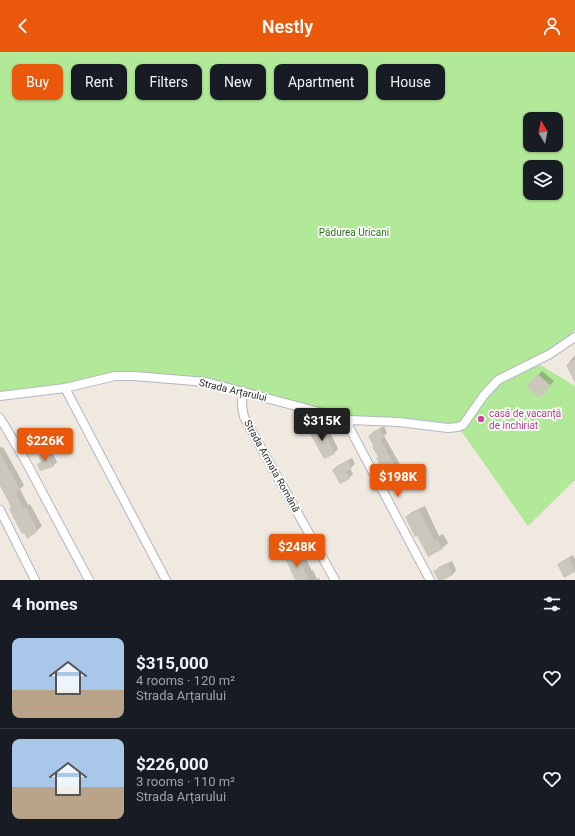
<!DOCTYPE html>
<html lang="en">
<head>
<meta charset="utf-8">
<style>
  :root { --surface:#171b24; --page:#20242c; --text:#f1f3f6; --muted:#9ea1a6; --line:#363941; --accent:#ea580c }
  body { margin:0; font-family:Roboto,sans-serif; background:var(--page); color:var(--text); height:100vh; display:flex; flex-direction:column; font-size:15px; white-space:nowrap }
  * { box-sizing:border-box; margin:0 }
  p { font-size:13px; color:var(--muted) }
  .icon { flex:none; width:22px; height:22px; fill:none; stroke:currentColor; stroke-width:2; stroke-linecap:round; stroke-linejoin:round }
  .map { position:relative; height:528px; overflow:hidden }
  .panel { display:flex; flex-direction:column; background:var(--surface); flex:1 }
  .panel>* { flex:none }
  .hud { position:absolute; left:12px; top:12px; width:551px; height:36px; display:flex; gap:8px }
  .needle { width:26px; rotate:350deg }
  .fabs { position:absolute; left:523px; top:60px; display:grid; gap:8px }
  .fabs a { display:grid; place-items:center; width:40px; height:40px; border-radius:8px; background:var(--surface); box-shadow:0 1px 3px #0004; font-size:20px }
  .price { position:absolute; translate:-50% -34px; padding:0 9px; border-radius:4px; background:var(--accent); color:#fff; font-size:13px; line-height:26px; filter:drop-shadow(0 1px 2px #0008) }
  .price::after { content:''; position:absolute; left:50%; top:24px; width:12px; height:9px; margin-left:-6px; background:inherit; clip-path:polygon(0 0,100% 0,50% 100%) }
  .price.active { background:#222; color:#fff }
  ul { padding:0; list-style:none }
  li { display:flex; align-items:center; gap:12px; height:100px; padding:0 12px }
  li+li { border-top:1px solid var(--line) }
  li span { display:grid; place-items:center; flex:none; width:112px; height:80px; border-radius:8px; color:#555 }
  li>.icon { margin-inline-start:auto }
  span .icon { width:48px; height:48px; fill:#fffc; stroke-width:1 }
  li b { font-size:17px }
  h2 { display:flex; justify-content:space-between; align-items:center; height:48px; padding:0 12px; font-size:17px }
  .pill { padding:0 14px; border-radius:8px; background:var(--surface); box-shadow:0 1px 3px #0004; font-size:14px; line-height:36px }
  .pill.active { background:var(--accent); color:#fff }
  header { display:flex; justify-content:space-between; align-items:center; height:52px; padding:0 12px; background:var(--accent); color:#fff; font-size:18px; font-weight:600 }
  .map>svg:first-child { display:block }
  .green { fill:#b2e998; fill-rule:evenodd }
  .shadow { fill:#0003 }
  .building { fill:#cbc7bd }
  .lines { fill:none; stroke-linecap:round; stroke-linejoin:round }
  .street-casing { stroke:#b3b5c1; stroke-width:10 }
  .street { stroke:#fff; stroke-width:8 }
  .hotel-dot { fill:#d1479c; stroke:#fff; stroke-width:1.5 }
  .labels { text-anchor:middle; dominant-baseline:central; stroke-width:3.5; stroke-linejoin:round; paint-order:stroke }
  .park-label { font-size:10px; fill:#267116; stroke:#fff }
  .street-label { font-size:10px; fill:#2d2d2d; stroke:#fff }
  .hotel-label { font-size:10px; fill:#b23c85; stroke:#fff; text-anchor:start }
</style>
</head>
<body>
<header><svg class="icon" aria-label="back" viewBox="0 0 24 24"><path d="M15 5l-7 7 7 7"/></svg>Nestly<svg class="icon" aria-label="person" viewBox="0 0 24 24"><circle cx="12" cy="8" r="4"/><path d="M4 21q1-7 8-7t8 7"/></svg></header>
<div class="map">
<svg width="575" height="528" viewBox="0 0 575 528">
  <rect width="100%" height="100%" fill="#efe9df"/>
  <path class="green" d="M0 0H575V278L537 311 575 334V428L528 474 457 373 354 365 244 337 115 327 62 341 0 347ZM530 67H556V93H530ZM530 115H556V141H530Z"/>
  <g class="shadow">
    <polygon points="575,303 575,324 567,313"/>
    <polygon points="542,319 554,329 539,345 527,334"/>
    <polygon points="326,371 338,397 334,401 324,406 310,380 314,376"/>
    <polygon points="384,374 387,381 384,384 406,423 402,427 387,424 369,384 373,380"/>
    <polygon points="0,394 1,396 3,395 24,433 20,437 28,453 30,452 42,474 33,482 12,455 0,433"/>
    <polygon points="51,397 57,410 53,414 47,417 38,412 42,409 39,404 43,400"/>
    <polygon points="352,406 355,412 350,416 353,422 349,426 333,418 337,414"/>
    <polygon points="425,454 439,484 443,482 448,491 442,496 406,465 412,460"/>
    <polygon points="301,496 312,519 313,518 317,527 319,526 320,528 297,528 286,507 291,501"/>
    <polygon points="573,503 575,507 575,519 564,525 558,513 562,509"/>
    <polygon points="452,509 456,518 453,522 439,528 435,519 439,515"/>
  </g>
  <g class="building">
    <polygon points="575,308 575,331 566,313"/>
    <polygon points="538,322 551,334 539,346 526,334"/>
    <polygon points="322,374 335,402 324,407 309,380"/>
    <polygon points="380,377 384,385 380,387 403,428 389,435 384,426 386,425 376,406 378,405 372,395 374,395 368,384"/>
    <polygon points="0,400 20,438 15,440 24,456 26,455 38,479 27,487 24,481 22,482 13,465 9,457 11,455 0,434"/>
    <polygon points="47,400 53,415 40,419 37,412 41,410 38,403"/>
    <polygon points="348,409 352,416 346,420 350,427 340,432 332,418"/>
    <polygon points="419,458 434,488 437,487 443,497 428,505 417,484 415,485 405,465"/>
    <polygon points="296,501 309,528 295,528 285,506"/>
    <polygon points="569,506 575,520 564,526 557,512"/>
    <polygon points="448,512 453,523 443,528 438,528 433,519"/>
  </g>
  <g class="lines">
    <g class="street-casing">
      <g id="street">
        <polyline points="65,336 166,528"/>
        <polyline points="243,339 242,354 244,365 335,528"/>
        <polyline points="0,344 65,336 115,324 134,324 206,330 349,368 399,370 448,376 458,375 463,373 484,343 498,328 550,302 575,285"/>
        <polyline points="0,366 25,408 89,528"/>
        <polyline points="349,368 349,375 430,528"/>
        <polyline points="0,458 35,528"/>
      </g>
    </g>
    <use href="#street" class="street"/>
  </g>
  <circle class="hotel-dot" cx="481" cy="367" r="4"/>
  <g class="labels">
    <g class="park-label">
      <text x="354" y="180">Pădurea Uricani</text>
    </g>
    <g class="street-label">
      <text transform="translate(233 338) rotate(13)">Strada Arțarului</text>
      <text transform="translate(272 414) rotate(61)">Strada Armata Română</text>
    </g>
    <g class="hotel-label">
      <text x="489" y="361">casă de vacanță<tspan x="489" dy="12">de închiriat</tspan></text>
    </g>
  </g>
</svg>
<div class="fabs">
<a><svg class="needle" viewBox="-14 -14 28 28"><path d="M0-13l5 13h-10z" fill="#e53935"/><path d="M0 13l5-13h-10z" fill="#9ea1a6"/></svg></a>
<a><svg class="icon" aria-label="layers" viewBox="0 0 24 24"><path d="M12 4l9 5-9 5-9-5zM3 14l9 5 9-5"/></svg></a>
</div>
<b class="price active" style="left:322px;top:390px">$315K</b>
<b class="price" style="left:45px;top:410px">$226K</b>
<b class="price" style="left:398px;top:446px">$198K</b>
<b class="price" style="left:297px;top:516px">$248K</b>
<div class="hud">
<a class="pill active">Buy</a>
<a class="pill">Rent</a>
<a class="pill">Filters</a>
<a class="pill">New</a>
<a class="pill">Apartment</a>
<a class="pill">House</a>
</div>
</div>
<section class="panel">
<h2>4 homes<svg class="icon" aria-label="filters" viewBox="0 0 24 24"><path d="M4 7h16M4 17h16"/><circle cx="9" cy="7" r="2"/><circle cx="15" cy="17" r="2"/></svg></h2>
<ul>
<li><span style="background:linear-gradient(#a9c7e8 65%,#b9a48a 0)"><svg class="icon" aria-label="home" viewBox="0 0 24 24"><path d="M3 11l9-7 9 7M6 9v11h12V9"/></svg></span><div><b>$315,000</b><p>4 rooms · 120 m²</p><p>Strada Arțarului</p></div><svg class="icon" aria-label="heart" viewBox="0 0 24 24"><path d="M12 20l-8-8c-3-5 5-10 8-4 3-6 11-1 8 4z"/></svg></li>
<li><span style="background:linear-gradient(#a9c7e8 60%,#b9a48a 0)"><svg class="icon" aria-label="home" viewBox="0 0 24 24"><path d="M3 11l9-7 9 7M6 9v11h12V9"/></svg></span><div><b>$226,000</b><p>3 rooms · 110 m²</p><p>Strada Arțarului</p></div><svg class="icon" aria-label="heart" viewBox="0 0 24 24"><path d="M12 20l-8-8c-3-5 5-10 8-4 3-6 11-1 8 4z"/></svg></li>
</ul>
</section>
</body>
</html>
